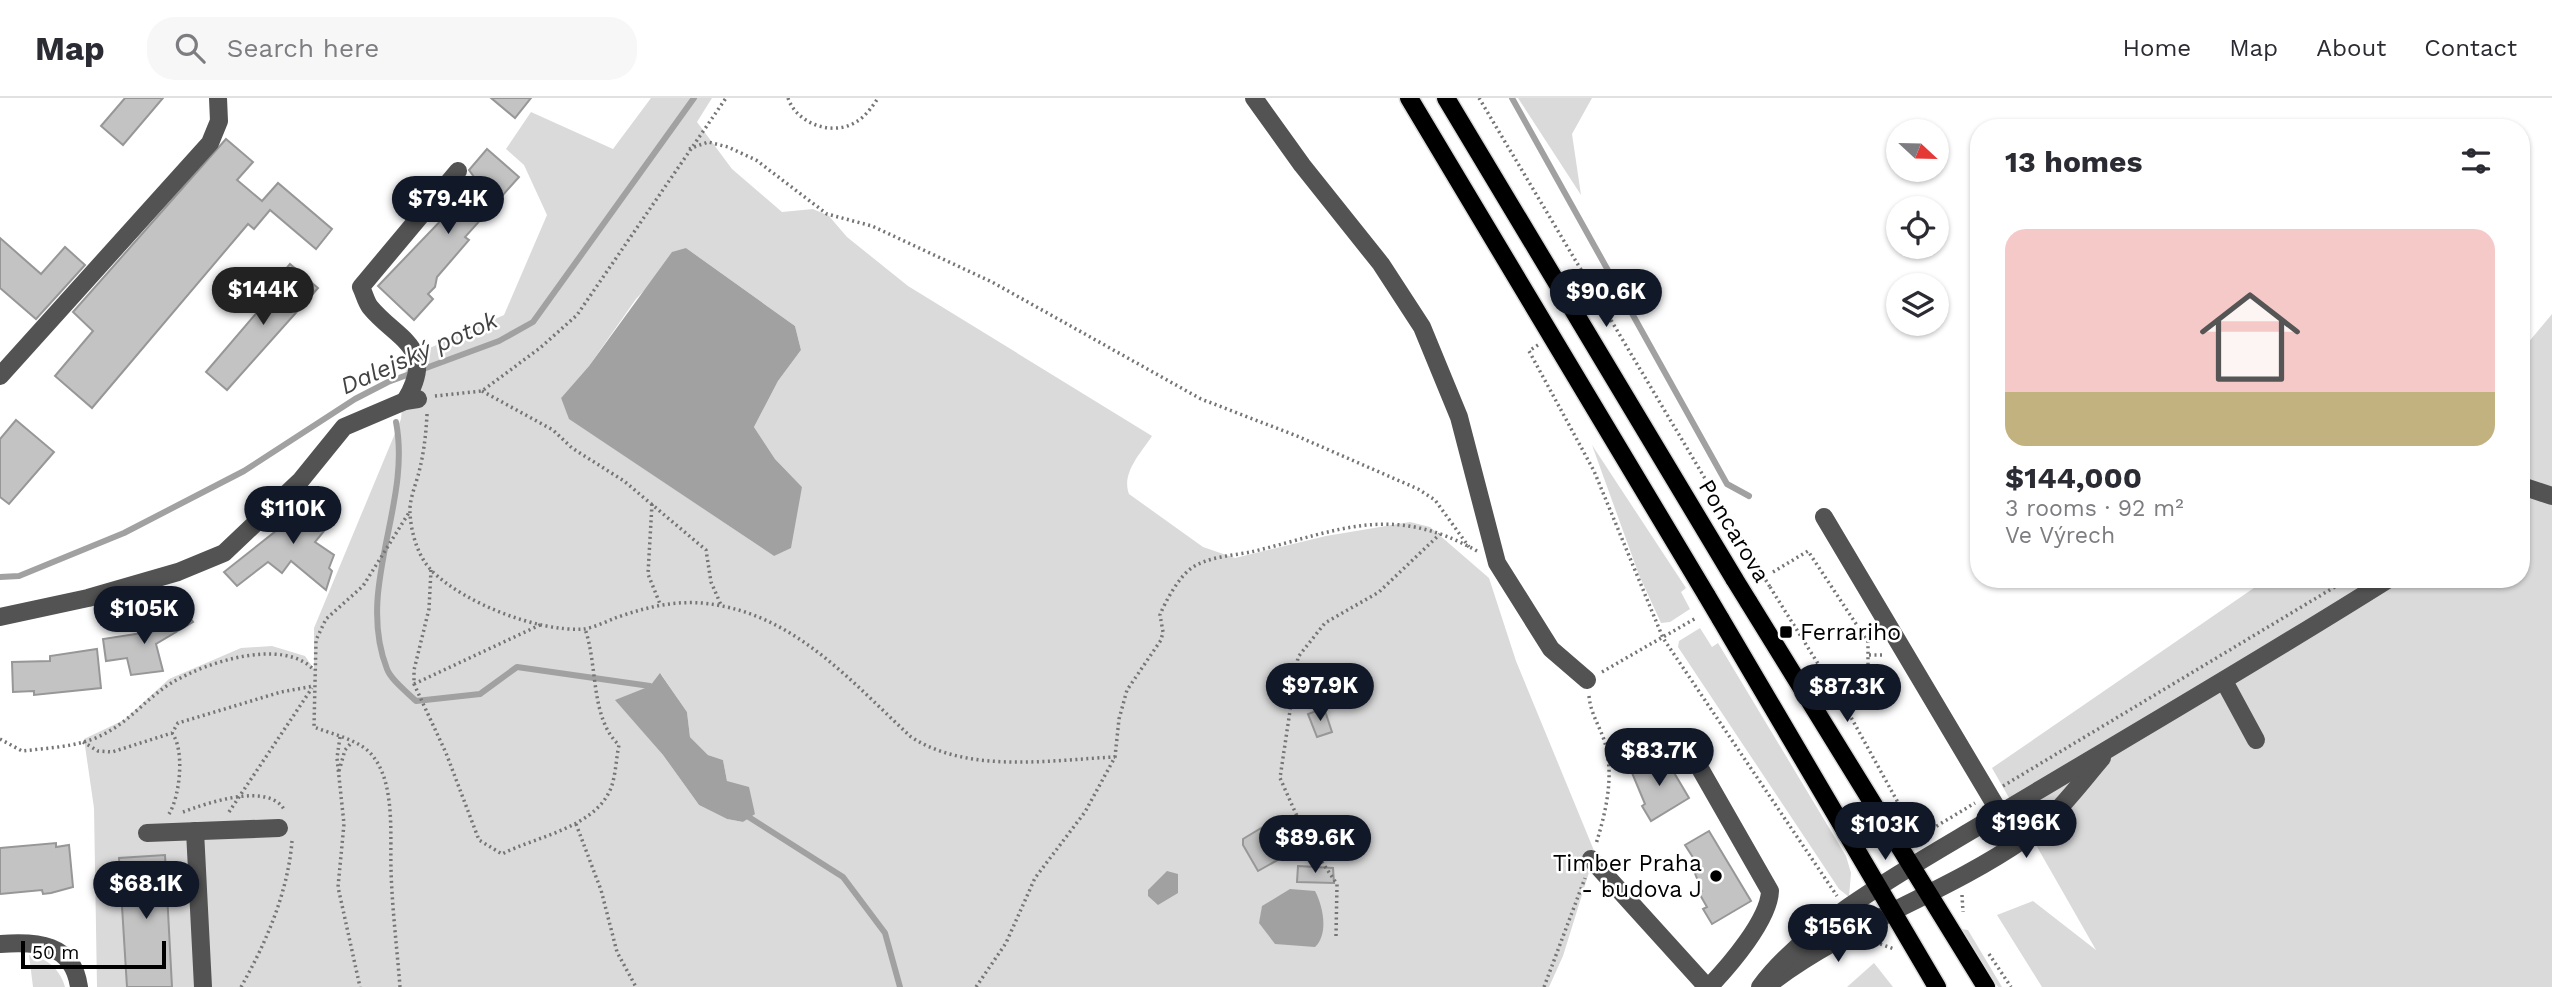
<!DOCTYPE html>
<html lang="en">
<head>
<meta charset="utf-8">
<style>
  :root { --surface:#fff; --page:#f7f7f7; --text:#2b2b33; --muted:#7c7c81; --line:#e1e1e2; --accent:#111827 }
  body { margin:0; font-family:"Work Sans",sans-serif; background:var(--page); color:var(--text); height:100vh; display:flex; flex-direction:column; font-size:26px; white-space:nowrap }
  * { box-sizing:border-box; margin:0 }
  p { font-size:23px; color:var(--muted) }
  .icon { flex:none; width:38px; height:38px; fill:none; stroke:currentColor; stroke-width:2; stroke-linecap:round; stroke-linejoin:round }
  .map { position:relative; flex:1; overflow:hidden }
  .drawer { position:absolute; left:1970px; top:21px; width:560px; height:469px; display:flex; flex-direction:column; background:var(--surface); border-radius:28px; box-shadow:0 2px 5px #0004 }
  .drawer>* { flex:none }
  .needle { width:46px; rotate:112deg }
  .fabs { position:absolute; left:1886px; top:21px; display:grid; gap:14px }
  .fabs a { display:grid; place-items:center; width:63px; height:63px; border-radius:50%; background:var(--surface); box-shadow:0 2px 5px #0004; font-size:35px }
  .scale { position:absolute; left:21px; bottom:18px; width:145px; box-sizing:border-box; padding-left:7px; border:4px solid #000; border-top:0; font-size:19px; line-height:24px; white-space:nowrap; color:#000; -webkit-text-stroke:5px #fff; paint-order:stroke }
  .price { position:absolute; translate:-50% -60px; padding:0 16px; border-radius:24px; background:var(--accent); color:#fff; font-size:23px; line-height:46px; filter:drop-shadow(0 2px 4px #0008) }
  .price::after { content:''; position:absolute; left:50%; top:42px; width:21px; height:16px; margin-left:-10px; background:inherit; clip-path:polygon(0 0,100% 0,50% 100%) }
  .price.on { background:#222; color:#fff }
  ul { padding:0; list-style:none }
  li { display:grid; align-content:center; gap:14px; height:371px; padding:0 35px }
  li span { display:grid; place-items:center; height:217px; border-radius:21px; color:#555 }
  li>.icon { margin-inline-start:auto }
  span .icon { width:126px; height:126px; fill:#fffc; stroke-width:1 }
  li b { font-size:30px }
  h2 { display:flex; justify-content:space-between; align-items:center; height:84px; padding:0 35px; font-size:30px }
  header { display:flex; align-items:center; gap:42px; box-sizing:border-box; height:98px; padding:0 35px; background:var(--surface); border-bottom:2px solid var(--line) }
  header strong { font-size:33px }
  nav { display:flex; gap:38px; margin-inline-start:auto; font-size:24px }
  .search { width:490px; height:63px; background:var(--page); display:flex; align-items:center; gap:18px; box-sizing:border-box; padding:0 24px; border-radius:28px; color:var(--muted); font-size:26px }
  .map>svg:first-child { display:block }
  .green { fill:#dadada; fill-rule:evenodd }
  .water { fill:#a1a1a1 }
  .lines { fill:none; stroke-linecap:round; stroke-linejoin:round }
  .stream { stroke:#a1a1a1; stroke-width:6 }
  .building { fill:#c3c3c3; stroke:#979797; stroke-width:2 }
  .major-casing { stroke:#dbdbdb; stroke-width:21 }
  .path { stroke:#757575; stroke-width:3.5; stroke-dasharray:2 3.5; stroke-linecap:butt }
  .minor { stroke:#535353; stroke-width:18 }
  .major { stroke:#000; stroke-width:18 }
  .major-bridge-casing { stroke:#dbdbdb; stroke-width:21; stroke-linecap:butt }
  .path-bridge { stroke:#757575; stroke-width:3.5; stroke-dasharray:2 3.5; stroke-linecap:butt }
  .major-bridge { stroke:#000; stroke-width:18 }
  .poi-dot { fill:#000; stroke:#fff; stroke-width:2.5 }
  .labels { text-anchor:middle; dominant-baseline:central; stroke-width:5; stroke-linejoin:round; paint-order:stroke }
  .street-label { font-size:23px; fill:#000; stroke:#fff }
  .poi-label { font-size:23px; fill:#000; stroke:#fff; text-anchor:start }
  .water-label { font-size:24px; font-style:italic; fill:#424242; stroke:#fff }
</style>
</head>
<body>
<header>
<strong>Map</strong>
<div class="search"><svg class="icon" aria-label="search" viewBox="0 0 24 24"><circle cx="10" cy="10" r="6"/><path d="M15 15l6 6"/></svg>Search here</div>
<nav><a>Home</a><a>Map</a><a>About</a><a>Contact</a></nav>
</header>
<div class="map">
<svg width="2552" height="889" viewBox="0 0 2552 889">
  <rect width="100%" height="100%" fill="#fff"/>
  <g class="green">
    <path d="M651 0H712L697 24 732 71 782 114 813 111 829 118 847 139 908 188 1152 338C1141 355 1121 375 1129 396L1203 449 1235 460 1326 438 1410 424 1430 429 1489 480 1516 563 1595 755 1563 858 1549 889H97L94 710 84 641 124 622 169 581 241 550 272 548 305 558 314 571V530L401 321 407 260 504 217 547 117 524 67 506 51 531 14 613 51ZM686 150 795 228 801 252 778 283 754 329 775 361 802 389 774 458 570 321 561 300 589 268 636 201ZM661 576 687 614 690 639 708 657 723 662 727 683 755 715 743 724 727 721 699 707 663 657 616 602 650 588Z"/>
    <polygon points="1518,0 1592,0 1572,36 1581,97"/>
    <polygon points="2552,216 2552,889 2042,889 1997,817 2033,803 2096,852 1992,670 2267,481 2522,481 2522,252"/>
    <polygon points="1592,347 1686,490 1681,494 1690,511 1670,524 1661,525 1639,477"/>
    <polygon points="1700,530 1712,549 1718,545 1846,758 1851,775 1849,799 1839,791 1678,549 1679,543"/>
    <polygon points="1961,831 1968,832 2002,889 1998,889"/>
    <path d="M29 857C48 860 60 872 65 889H33Z"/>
    <polygon points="1874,865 1893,889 1847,889"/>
  </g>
  <g class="water">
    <polygon points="686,150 795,228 801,252 778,283 754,329 775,361 802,389 791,450 774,458 569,321 561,300 589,268 672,154"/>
    <polygon points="660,575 687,614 690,639 708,657 723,662 727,683 749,689 755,716 743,724 727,721 699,707 663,657 615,602 650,588"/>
    <polygon points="1167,773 1178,776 1178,795 1158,807 1148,798 1148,792"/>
    <path d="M1290 791 1315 793C1323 808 1329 836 1315 849L1275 846 1259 825 1262 808Z"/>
  </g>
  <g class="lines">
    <g class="stream">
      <polyline points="1512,0 1727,386 1749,398"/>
      <path d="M396 324C412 406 355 489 387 571 391 582 407 594 416 603L480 596 517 569 650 588 655 595"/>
      <polyline points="0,479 19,478 124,435 244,373 355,301 388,284 499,243 533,224 694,0"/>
      <polyline points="744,716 843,779 885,835 900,889"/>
    </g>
  </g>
  <g class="building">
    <polygon points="125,0 163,0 123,47 101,28"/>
    <polygon points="491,0 531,0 515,20"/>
    <polygon points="226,41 253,64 237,82 262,103 278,85 332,131 316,151 270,112 254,131 248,126 92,310 55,278 93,233 73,214"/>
    <polygon points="487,51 519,79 465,139 469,142 437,179 435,189 428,196 433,201 414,222 378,188 450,113 447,110 474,79 469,72"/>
    <polygon points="0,140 41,176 65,149 85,167 36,221 0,190"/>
    <polygon points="290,166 318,190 227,292 206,274 283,184 278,180"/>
    <polygon points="16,322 54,354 9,406 0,399 0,341"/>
    <polygon points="312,395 338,416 315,444 334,457 329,470 332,473 326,492 291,463 282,475 268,464 237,488 224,474 291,421"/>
    <polygon points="185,512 193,524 156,546 163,573 131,577 127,560 106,563 103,541 168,531 164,524"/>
    <polygon points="97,551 101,590 34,597 34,593 13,594 12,564 50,563 50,558"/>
    <polygon points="1324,610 1332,634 1317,639 1308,616"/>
    <polygon points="1663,656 1689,700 1651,723 1642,708 1645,706 1632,675"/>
    <polygon points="1271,724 1282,742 1290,738 1297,751 1258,773 1243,747 1243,741"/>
    <polygon points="1709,733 1751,803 1712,826 1703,811 1707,809 1699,795 1702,793 1690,763 1694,761 1685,747"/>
    <polygon points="56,745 56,749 69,747 73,789 51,795 43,796 42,792 0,796 0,750"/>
    <polygon points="165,757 172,889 127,889 119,760"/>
    <polygon points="1298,768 1333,770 1334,785 1297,784"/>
  </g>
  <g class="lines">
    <g class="major-casing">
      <g id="major">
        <polyline points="1409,0 1707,498"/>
        <polyline points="1446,0 1735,482"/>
        <polyline points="1748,503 1986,889"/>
        <polyline points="1720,520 1937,889"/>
      </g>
    </g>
    <g class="path">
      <path d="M788 0C796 25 832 39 856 24 865 19 873 8 878 0"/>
      <polyline points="1479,0 1757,468"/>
      <polyline points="689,51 708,44 728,49 756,62 827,116 872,128 992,184 1201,301 1297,338 1418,391 1435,402 1469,449"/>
      <polyline points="1538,247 1529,253 1594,373 1663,540 1837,798"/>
      <polyline points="482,293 553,332 572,350 624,383 706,452 711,484 721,507"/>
      <polyline points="435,298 482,293 540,250 577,217 726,0"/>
      <path d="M427 316C426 336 424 354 419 374 416 386 409 402 410 415 411 435 418 459 432 473 464 505 538 534 583 531 594 530 607 523 618 519 653 507 685 500 722 508 800 523 855 587 911 639 969 676 1049 662 1115 659"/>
      <polyline points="652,406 648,476 660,506"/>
      <path d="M431 472 429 511 414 572V586L446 655 479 742 502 756C537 738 595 730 611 690 616 676 616 661 619 647 590 620 598 567 585 531"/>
      <polyline points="1773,474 1808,453 1868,544 1868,566 1847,612"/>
      <polyline points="1770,489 1847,612 1907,721 1930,732 1975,705"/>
      <polyline points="1869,557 1884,557"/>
      <polyline points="1602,574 1696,520"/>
      <polyline points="414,586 542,526"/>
      <path d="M1589 598C1591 620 1604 633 1607 654 1613 684 1605 717 1596 746"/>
      <polyline points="340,639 337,660 344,726 338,789 360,889"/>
      <path d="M0 641 22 653C47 650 77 649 100 638 129 625 147 599 173 584 207 564 283 539 314 572"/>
      <polyline points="83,644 98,653 112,654 172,635 178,625 281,594 314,588"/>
      <polyline points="339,673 345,652 352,644"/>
      <polyline points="2003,688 2348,481"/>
      <path d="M183 714C207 705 270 683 285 713"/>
      <polyline points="229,714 312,590"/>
      <path d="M169 716C180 698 185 652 172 635"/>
      <polyline points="576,726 601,792 617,854 636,889"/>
      <polyline points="1962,797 1963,814"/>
      <polyline points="1336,838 1337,786 1309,745 1280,680 1298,559 1325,525 1379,494 1440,436"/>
      <polyline points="1875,844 1894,851"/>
      <polyline points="1989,856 2011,889"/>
      <path d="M241 889C266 845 288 794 292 743"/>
      <path d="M400 889C397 850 392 810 391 771 390 739 395 689 375 661 363 642 334 637 314 629L316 542 326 521 363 488 410 413"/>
      <path d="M976 889 1006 845 1035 780 1085 714 1115 659 1119 621 1127 592 1161 542 1163 534 1160 517C1165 504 1178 481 1189 472 1206 458 1234 458 1255 453 1341 432 1392 405 1477 453"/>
      <polyline points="1544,889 1585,780"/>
    </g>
    <g class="minor">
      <polyline points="1254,0 1302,67 1381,166 1422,229 1459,319 1497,465 1551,551 1587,582"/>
      <polyline points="0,278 210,45 219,23 218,0"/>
      <path d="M405 303C438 249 397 242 370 209 366 204 364 195 361 189L458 73"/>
      <polyline points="2522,388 2552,398"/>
      <polyline points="1824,419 2000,715"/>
      <polyline points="0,519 88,500 178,474 224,455 301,382 344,329 405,303 418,301"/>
      <polyline points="2224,583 2256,642"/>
      <path d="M1675 644 1698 667 1770 793C1769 822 1729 868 1709 889"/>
      <polyline points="195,733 203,889"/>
      <polyline points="147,735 279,730"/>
      <polyline points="1591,761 1707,889"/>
      <path d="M0 846C36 843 73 845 79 889"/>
      <path d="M1767 888C1845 827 1943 797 2024 741 2055 720 2078 688 2102 660"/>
      <path d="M1760 889C1808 823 1923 762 1994 719 2126 640 2259 563 2389 481"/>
    </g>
    <use href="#major" class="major"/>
    <g class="major-bridge-casing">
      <g id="major-bridge">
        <polyline points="1735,482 1748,503"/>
        <polyline points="1707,498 1720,520"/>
      </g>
    </g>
    <polyline class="path-bridge" points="1757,468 1770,489"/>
    <use href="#major-bridge" class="major-bridge"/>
  </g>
  <g class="poi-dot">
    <rect x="1779" y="527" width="14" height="14" rx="3.5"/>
    <circle cx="1716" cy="778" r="7"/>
  </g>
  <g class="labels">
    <g class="street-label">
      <text transform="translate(1734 433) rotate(59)">Poncarova</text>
    </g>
    <g class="poi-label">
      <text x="1800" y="534">Ferrariho</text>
      <text x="1702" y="765" text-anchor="end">Timber Praha<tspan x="1702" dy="26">- budova J</tspan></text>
    </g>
    <g class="water-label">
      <text transform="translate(419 255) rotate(-24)">Dalejský potok</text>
    </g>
  </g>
</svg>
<div class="fabs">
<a><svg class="needle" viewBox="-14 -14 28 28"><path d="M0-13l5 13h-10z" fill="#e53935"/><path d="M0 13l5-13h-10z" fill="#7c7c81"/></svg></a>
<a><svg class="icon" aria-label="locate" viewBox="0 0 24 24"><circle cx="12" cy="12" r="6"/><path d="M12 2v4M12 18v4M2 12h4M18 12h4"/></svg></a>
<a><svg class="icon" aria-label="layers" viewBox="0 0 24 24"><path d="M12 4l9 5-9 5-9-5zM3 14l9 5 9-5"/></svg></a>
</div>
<div class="scale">50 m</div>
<b class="price" style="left:448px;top:138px">$79.4K</b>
<b class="price on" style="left:263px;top:229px">$144K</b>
<b class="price" style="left:1606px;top:231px">$90.6K</b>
<b class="price" style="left:293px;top:448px">$110K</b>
<b class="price" style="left:144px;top:548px">$105K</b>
<b class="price" style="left:1320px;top:625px">$97.9K</b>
<b class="price" style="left:1847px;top:626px">$87.3K</b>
<b class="price" style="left:1659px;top:690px">$83.7K</b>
<b class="price" style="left:2026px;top:762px">$196K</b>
<b class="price" style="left:1885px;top:764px">$103K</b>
<b class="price" style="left:1315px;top:777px">$89.6K</b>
<b class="price" style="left:146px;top:823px">$68.1K</b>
<b class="price" style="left:1838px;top:866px">$156K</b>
<section class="drawer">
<h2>13 homes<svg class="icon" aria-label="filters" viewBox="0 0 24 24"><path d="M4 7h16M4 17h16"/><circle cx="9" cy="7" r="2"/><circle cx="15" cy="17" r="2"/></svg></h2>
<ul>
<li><span style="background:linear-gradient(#f6c9c9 75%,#c2b280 0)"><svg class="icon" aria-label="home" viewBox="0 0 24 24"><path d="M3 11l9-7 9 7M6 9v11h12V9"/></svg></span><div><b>$144,000</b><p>3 rooms · 92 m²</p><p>Ve Výrech</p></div></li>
</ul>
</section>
</div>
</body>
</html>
